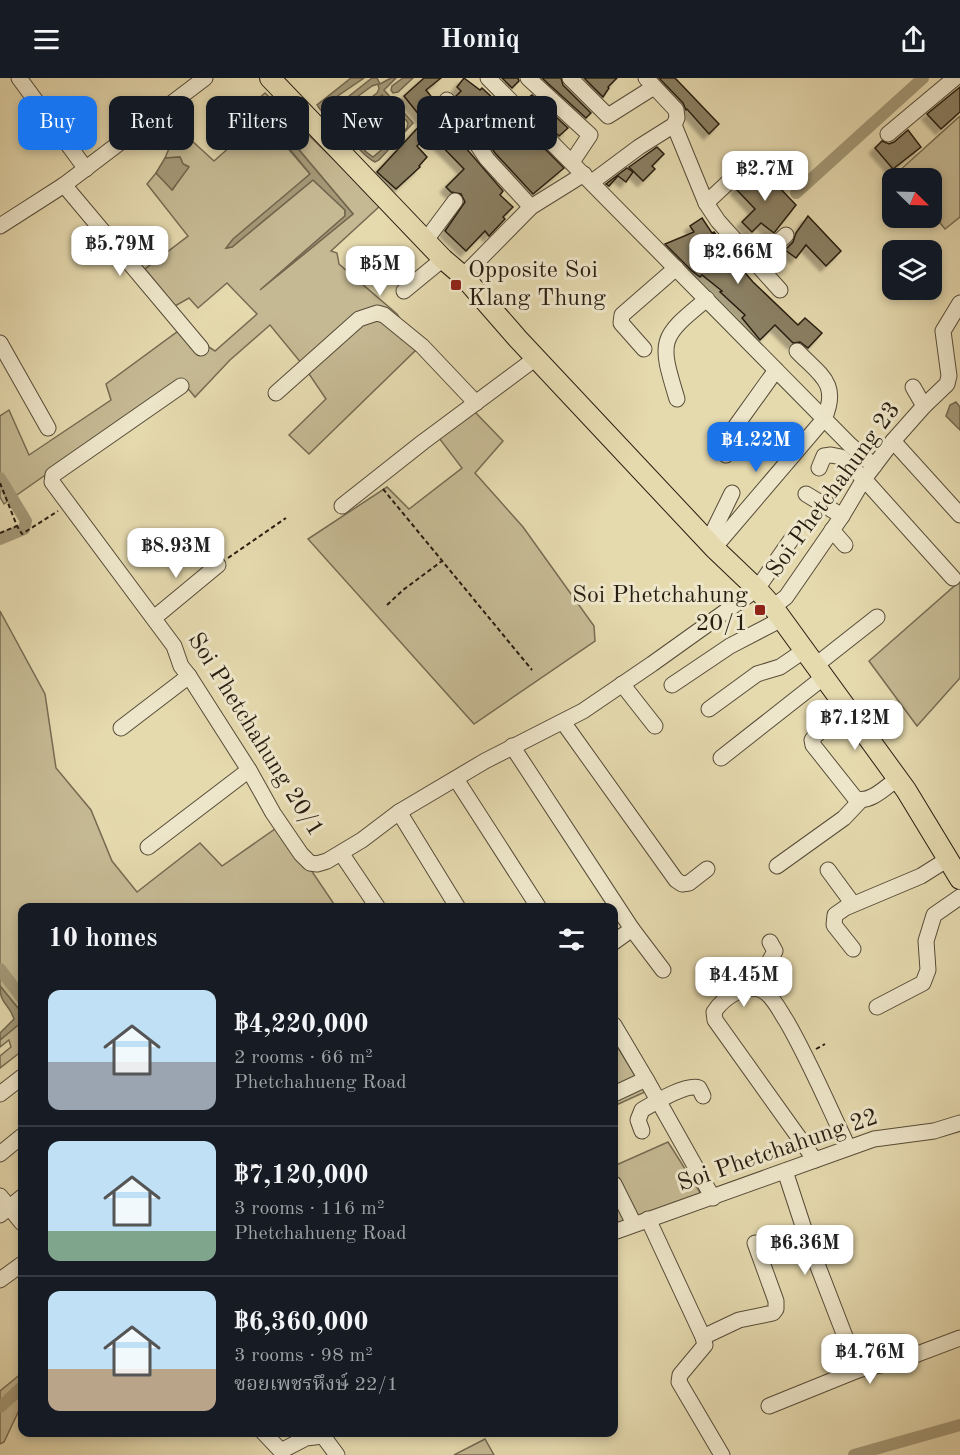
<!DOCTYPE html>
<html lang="en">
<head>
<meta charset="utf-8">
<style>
  :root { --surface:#171b24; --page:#20242c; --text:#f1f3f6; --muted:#9ea1a6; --line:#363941; --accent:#1a73e8 }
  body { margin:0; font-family:"Old Standard TT","Noto Serif Thai",serif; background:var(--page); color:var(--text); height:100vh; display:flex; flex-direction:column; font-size:22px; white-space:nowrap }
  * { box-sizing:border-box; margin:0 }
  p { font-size:20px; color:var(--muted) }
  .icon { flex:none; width:33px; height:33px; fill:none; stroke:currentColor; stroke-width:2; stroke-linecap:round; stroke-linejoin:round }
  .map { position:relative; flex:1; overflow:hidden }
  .details { position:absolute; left:18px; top:825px; width:600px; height:534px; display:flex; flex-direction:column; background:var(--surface); border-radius:12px; box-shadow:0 3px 9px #0003 }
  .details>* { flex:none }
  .guide { position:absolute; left:18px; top:18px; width:600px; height:54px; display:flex; gap:12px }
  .needle { width:39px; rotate:113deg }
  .fabs { position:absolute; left:882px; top:90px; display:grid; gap:12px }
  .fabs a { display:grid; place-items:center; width:60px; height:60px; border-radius:12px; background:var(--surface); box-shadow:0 3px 9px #0003; font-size:30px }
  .price { position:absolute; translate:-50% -51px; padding:0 14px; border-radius:12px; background:#fff; color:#222; font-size:20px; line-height:39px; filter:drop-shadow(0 2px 3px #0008) }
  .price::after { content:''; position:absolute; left:50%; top:36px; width:18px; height:14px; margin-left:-9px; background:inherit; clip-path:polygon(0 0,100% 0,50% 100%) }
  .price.active { background:var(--accent); color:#fff }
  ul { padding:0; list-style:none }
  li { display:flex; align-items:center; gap:18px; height:150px; padding:0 30px }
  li+li { border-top:2px solid var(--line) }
  li span { display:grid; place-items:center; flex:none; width:168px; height:120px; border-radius:12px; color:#555 }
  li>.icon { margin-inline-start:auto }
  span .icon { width:72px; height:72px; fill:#fffc; stroke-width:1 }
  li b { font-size:26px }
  h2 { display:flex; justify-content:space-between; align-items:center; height:72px; padding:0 30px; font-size:26px }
  .pill { padding:0 21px; border-radius:12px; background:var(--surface); box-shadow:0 3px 9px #0003; font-size:21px; line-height:54px }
  .pill.active { background:var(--accent); color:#fff }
  header { display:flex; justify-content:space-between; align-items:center; height:78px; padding:0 30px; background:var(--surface); font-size:27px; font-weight:600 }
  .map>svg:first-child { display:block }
  .green { fill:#c5b993; stroke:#766b52; stroke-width:1.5; fill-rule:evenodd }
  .water { fill:#a49978; stroke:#72674e; stroke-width:1.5; fill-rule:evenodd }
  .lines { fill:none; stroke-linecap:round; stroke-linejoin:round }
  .canal { stroke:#a49978; stroke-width:12 }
  .building { fill:#8a7f62; stroke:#271d10; stroke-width:1.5; filter:url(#shadow) }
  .minor-casing { stroke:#564c38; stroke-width:17 }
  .major-casing { stroke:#271d10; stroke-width:22 }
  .path { stroke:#271d10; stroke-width:2; stroke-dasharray:4.5 3; stroke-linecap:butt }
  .minor { stroke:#eee6ca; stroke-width:15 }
  .major { stroke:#e5d9ae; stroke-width:20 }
  .poi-dot { fill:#8f2418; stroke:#eee6ca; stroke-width:2 }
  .labels { text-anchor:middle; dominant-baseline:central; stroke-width:6; stroke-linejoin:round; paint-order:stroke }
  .poi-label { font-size:24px; fill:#271d10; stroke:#eee6ca; text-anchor:start }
  .street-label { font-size:24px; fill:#271d10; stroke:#eee6ca }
</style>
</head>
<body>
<header><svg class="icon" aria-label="menu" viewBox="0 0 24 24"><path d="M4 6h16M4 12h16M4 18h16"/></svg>Homiq<svg class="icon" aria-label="share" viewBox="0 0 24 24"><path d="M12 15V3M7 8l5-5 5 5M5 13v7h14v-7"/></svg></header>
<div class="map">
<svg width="960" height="1377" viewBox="0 0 960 1377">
  <defs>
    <filter id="shadow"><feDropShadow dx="-5.5" dy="5.5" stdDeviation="1.5" flood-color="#0004"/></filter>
  </defs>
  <rect width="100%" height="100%" fill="#e5d9ae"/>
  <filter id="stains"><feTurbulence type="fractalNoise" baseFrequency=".00333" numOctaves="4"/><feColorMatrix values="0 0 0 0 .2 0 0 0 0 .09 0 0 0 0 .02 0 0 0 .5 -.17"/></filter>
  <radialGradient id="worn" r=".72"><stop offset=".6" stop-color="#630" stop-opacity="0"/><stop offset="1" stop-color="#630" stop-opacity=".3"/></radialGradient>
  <g class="green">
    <path d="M265 15 381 127 331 173 337 175 339 186 397 236 402 244 377 228 302 286 270 247 230 282 195 319 181 302 4 426 0 419V338L9 332 29 377 111 322 106 306 181 251 215 273 257 236 227 205 198 230 189 220 175 228 145 191 188 158 147 106 156 95 173 111 188 88 183 86 180 79 165 80 178 50 214 83 241 59 229 47ZM289 60 353 136 277 198 345 138V132L313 102 232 169 227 170 310 96 284 66Z"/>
    <polygon points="960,38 960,139 945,151 932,135 932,100 904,100 899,93"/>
    <polygon points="375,239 418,270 309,376 289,357 326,321 307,293 359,248"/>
    <polygon points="475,334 503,363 475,395 523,449 594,548 595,563 474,646 308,461 387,409 409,431 462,390 439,360"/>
    <polygon points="960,503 960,600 917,648 869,583"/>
    <polygon points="0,533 45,616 56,690 91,732 112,783 137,814 200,765 222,788 275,751 311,792 336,829 22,830 22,935 0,908"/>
    <polygon points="22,943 22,973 0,990 0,978 11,969 9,962 0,969 0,962"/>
    <polygon points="614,968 617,968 645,1014 614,1028"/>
    <polygon points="668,1064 703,1119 614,1150 614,1128 619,1125 614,1113 614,1088"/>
    <polygon points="22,1295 22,1326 4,1364 0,1366 0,1313"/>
    <polygon points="485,1361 494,1377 454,1377"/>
  </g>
  <g class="water">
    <path d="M351 0H364L326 26 323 29 326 32 330 33 372 0H377L380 6 391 0H396L384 12 413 45 379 82 375 84C365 79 360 71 352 64L356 63 363 67 396 39 398 35 395 30 392 29 353 57 350 58 345 53 351 54 384 27 387 22 382 17 340 48 337 46 377 15 379 11 378 6 372 8 327 41 317 27ZM403 41 406 42 408 45 407 50 373 79 365 73 367 69Z"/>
    <polygon points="403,0 413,0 398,14 393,15 391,12 392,8"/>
    <polygon points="279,58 289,60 353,136 260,212 345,138 345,132 313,102 232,169 226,170 233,161 310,96"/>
    <polygon points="180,79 183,86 189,89 172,112 156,95 165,80"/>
    <polygon points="956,324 960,329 960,352 946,338 950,327"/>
    <path d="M0 908 22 935V944L0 962V955L14 941C9 925 0 927 0 908Z"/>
  </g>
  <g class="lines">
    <g class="canal">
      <polyline points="796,115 923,0"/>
      <polyline points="0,400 26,443 24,451 0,461"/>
      <polyline points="0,891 22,920"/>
      <polyline points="0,1329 22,1309"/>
      <polyline points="854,1377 960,1347"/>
    </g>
  </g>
  <g class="building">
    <polygon points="424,0 441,0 426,12 442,32 466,68 465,69 503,113 500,117 513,129 503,139 505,141 489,158 485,153 466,173 445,153 465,124 461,116 451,114 446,109 464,91 429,55 417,68 427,79 419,88 420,89 396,111 377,94 424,43 404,18"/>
    <polygon points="464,0 480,12 482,10 497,24 474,45 456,18 461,13 457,9"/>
    <polygon points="502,0 518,0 519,3 512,10"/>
    <polygon points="542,0 561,0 563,7 591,35 586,40"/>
    <polygon points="584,0 617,0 608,9 609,10 603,19"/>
    <polygon points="659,0 675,0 719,46 709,56 687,31 686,32 683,25"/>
    <polygon points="960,9 960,34 941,51 927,36"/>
    <polygon points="532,17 568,50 559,58 524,23"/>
    <polygon points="509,35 564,90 533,116 495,75 483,57"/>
    <polygon points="908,52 921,69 893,91 875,70 882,63 889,66 894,64"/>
    <polygon points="657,69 664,76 652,88 655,91 643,103 629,89"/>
    <polygon points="760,89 796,127 774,155 761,145 752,154 742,144 755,131 736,111"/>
    <polygon points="627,90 633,94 626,104 618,98 609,108 606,106"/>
    <polygon points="808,138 841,173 826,188 806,167 796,180 785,172 793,164 796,155"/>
    <polygon points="702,140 712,155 714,154 725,168 723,169 753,204 798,247 805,240 822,255 808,270 800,264 793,265 775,247 760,262 742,240 745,237 720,214 722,213 702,197 700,199 692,193 665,166 694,154 690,148"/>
  </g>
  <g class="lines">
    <g class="minor-casing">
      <g id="minor">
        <polyline points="19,0 86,91"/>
        <polyline points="488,0 850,367 874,388"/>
        <polyline points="528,0 590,57 572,84"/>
        <polyline points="570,0 608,38 654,9"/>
        <polyline points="447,22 487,81 531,129"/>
        <polyline points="674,47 706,125 718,143 780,212"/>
        <polyline points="888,56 955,0"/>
        <polyline points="592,104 639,69 674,47 677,40 676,32 646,0"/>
        <polyline points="64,107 201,270"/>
        <polyline points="706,125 735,98"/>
        <polyline points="0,148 64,107 205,0"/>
        <polyline points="426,162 455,123"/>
        <polyline points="757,184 786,157"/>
        <polyline points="463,198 531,129 584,96"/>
        <polyline points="404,213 443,181"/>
        <polyline points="0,265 48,350"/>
        <polyline points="644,271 621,245 622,237 676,190"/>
        <polyline points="181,308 53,397 52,404 174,568 181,588 189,598 249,692 273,735 301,776 310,785 317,786 327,783 362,762 399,734 485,683 583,633 652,586 757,511 793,459"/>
        <polyline points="913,309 924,328"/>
        <polyline points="276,315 359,241 377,235 384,237 422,268 476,325"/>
        <path d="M677 321C659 262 659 260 707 221"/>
        <polyline points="893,363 960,437"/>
        <polyline points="726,377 733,352 776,292"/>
        <polyline points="819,390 824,378 831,377 841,379 864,401 953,500"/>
        <polyline points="806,416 842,438"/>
        <polyline points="342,428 423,364 536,280"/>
        <polyline points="832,452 845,467"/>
        <polyline points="708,464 732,415"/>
        <path d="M714 470 824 341C840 305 820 297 797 273"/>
        <polyline points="773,529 786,519 842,438 864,401 893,363 924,328 947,306 949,298 943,253 960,225"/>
        <polyline points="154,540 218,487"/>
        <polyline points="816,587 877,539"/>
        <polyline points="622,606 655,648"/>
        <polyline points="672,607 730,568 782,541"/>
        <path d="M847 630 816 657 812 662 813 667 855 720C869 727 887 708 898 700"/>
        <polyline points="709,631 757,596 780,589 805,572"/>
        <polyline points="563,644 676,802 682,806 689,805 707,791"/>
        <polyline points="121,650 189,598"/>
        <polyline points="512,668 632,851 614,864"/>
        <polyline points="721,680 824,599"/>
        <polyline points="456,701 539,830"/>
        <polyline points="399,734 458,830"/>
        <polyline points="148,769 249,692"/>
        <polyline points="341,775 378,830"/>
        <polyline points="777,788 844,740 860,723"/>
        <polyline points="828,792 853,826"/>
        <polyline points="632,851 663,892"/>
        <polyline points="853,871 834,847 835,837 845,830 921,798 948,781"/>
        <polyline points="755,910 775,873 770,864"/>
        <polyline points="877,929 923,905 928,892 926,863 934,837 960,819"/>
        <polyline points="614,947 646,1001 713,1120"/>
        <polyline points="0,1016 22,999"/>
        <polyline points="614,1016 646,1001"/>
        <path d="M642 1053 638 1042 642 1032C654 1025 687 1005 699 1010L703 1018"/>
        <polyline points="0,1076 22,1058"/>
        <path d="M815 1082 715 942 714 934C723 920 748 902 765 914 774 920 781 935 787 944 810 984 828 1027 848 1069"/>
        <polyline points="785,1093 807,1160 858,1292"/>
        <polyline points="614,1106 634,1146"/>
        <polyline points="0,1118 22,1145"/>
        <polyline points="0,1137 22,1119"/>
        <polyline points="648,1141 703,1259 705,1267 680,1297 679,1304 722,1377"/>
        <polyline points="614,1154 874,1061 934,1053 960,1045"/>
        <polyline points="0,1202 22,1186"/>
        <polyline points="703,1259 739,1242 773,1235 776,1231 776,1223 755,1165"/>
        <polyline points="769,1328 858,1292 899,1283 960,1260"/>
        <polyline points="263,1354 281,1373 306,1360 323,1358 328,1354"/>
        <polyline points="323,1358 337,1377"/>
      </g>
    </g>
    <g class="major-casing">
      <polyline id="major" points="270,0 443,181 463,198 518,261 714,470 757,511 773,529 906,712 960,801"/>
    </g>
    <g class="path">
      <polyline points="0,405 17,448 22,456 58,433"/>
      <polyline points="383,411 532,592"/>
      <polyline points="0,455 17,448"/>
      <polyline points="228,480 286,440"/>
      <polyline points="387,527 403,512 442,483"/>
      <polyline points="816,971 825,966"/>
    </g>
    <use href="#minor" class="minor"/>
    <use href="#major" class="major"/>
  </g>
  <g class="poi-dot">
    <rect x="450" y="201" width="12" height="12" rx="3"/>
    <rect x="754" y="526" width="12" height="12" rx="3"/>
  </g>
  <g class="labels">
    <g class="poi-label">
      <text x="468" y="193">Opposite Soi<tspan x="468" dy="28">Klang Thung</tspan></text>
      <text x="748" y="518" text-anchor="end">Soi Phetchahung<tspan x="748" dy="28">20/1</tspan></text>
    </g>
    <g class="street-label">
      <text transform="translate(834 412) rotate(-54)">Soi Phetchahung 23</text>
      <text transform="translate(255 657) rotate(58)">Soi Phetchahung 20/1</text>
      <text transform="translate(778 1073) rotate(-19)">Soi Phetchahung 22</text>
    </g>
  </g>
  <rect width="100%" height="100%" filter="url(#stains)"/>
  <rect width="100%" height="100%" fill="url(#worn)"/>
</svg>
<div class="fabs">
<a><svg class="needle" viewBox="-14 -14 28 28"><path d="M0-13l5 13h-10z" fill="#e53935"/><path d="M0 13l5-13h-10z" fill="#9ea1a6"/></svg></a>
<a><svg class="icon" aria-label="layers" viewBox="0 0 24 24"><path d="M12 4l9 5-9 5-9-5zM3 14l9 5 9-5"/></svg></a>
</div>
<b class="price" style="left:765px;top:124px">฿2.7M</b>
<b class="price" style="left:120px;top:199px">฿5.79M</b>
<b class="price" style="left:738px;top:207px">฿2.66M</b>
<b class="price" style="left:380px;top:219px">฿5M</b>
<b class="price active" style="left:756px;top:395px">฿4.22M</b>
<b class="price" style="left:176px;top:501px">฿8.93M</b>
<b class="price" style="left:855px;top:673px">฿7.12M</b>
<b class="price" style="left:744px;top:930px">฿4.45M</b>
<b class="price" style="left:805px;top:1198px">฿6.36M</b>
<b class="price" style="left:870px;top:1307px">฿4.76M</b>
<div class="guide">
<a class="pill active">Buy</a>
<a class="pill">Rent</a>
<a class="pill">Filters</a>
<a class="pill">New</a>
<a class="pill">Apartment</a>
</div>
<section class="details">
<h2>10 homes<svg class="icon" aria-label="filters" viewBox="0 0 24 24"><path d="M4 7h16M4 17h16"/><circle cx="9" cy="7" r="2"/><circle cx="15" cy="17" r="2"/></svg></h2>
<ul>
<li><span style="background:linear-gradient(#bfe0f5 60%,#9aa5b1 0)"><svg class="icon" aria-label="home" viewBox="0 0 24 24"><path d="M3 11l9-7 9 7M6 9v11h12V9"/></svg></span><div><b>฿4,220,000</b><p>2 rooms · 66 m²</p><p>Phetchahueng Road</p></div></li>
<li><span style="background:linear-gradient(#bfe0f5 75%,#7fa58c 0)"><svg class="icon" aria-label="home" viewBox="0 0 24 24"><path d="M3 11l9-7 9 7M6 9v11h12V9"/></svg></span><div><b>฿7,120,000</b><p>3 rooms · 116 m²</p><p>Phetchahueng Road</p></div></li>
<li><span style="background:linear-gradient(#bfe0f5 65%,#b9a48a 0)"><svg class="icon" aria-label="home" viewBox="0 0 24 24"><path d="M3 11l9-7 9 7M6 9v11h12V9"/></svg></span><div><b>฿6,360,000</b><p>3 rooms · 98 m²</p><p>ซอยเพชรหึงษ์ 22/1</p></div></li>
</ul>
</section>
</div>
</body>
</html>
